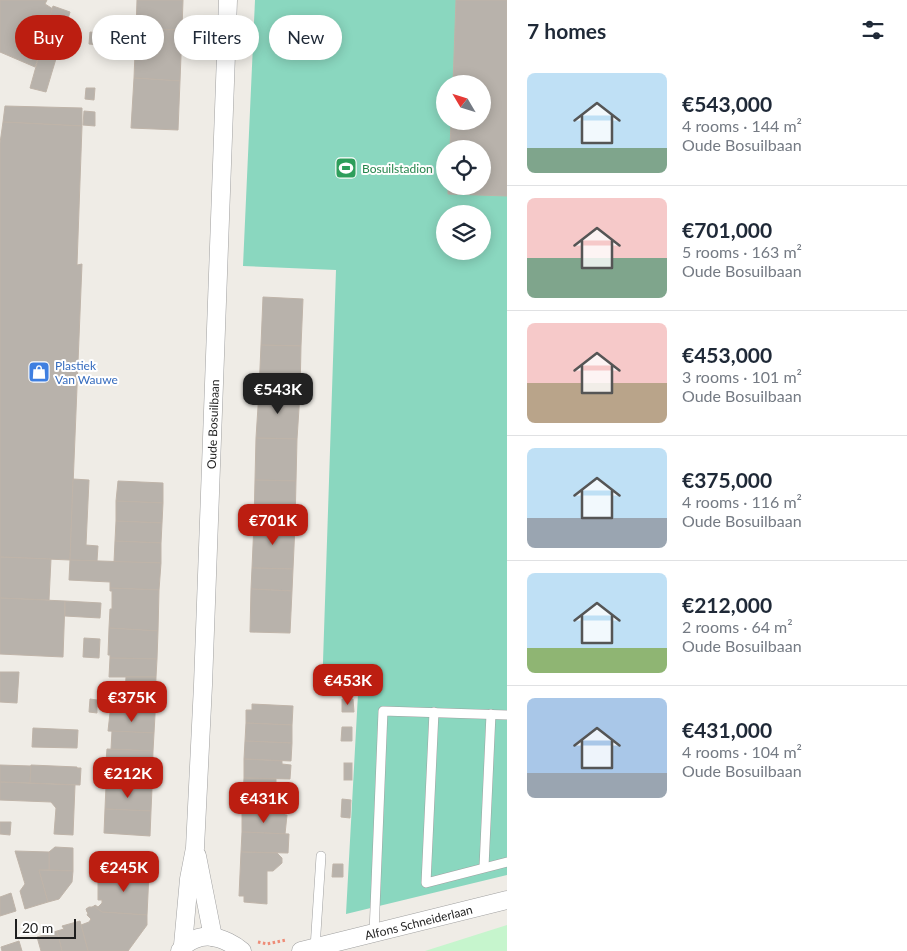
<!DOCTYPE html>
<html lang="en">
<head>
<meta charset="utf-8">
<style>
  :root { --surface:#fff; --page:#f6f6f7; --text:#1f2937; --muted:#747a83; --line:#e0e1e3; --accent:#bc1e11 }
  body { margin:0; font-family:Lato,sans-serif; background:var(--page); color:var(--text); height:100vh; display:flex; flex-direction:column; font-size:19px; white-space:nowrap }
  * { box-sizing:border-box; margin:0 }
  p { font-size:16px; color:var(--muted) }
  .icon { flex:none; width:28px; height:28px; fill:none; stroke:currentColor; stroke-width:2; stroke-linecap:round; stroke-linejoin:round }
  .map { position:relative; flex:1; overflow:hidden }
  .details { display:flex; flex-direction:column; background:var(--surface); width:400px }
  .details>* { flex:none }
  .banner { position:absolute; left:15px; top:15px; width:416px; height:45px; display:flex; gap:10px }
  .needle { width:32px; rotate:308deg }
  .buttons { position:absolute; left:436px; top:75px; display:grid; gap:10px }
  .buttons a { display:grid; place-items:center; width:55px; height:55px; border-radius:50%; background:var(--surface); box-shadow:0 2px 12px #0003; font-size:25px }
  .scale { position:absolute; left:15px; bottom:12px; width:61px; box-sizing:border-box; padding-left:5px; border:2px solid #1f1f1f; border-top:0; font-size:14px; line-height:18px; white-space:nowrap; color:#1f1f1f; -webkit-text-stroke:4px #fff; paint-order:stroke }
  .price { position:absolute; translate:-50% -42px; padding:0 11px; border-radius:10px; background:var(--accent); color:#fff; font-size:16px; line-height:32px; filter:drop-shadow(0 1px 2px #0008) }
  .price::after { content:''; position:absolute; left:50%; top:30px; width:15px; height:11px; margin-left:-8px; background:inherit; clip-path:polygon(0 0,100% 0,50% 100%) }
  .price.on { background:#222; color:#fff }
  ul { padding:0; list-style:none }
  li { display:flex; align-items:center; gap:15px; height:125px; padding:0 20px }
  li+li { border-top:1px solid var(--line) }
  li span { display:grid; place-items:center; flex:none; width:140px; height:100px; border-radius:8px; color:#555 }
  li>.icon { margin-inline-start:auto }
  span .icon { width:60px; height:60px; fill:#fffc; stroke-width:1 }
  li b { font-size:21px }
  h2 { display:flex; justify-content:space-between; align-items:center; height:60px; padding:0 20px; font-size:21px }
  .pill { padding:0 18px; border-radius:22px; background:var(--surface); box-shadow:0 2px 12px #0003; font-size:18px; line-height:45px }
  .pill.on { background:var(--accent); color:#fff }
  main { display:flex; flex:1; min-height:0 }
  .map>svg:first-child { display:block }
  .park { fill:#c6f5cd }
  .pitch { fill:#8ad7bf; fill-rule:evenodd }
  .building { fill:#b8b2ab; stroke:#bfb4a9 }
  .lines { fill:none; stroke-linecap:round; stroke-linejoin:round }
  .service-casing { stroke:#a0a0a0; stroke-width:10 }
  .minor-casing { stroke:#a0a0a0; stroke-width:19 }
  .path { stroke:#ee8c77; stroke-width:3; stroke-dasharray:2.5 2.5; stroke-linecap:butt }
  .service { stroke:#fff; stroke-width:9 }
  .minor { stroke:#fff; stroke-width:18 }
  .labels { text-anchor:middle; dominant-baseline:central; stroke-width:4; stroke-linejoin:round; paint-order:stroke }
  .leisure-label { font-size:12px; fill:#27864d; stroke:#fff; text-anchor:start }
  .shop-label { font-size:12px; fill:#366cbe; stroke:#fff; text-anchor:start }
  .street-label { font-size:12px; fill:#1f1f1f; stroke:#fff }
</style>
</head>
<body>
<main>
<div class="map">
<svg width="507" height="951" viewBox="0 0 507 951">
  <rect width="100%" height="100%" fill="#efece6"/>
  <polygon class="park" points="507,925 507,951 425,951"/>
  <path class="pitch" d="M255 0H507V875L346 914 358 694 322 692 336 270 243 266ZM445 84H482V121H445ZM445 149H482V186H445ZM445 214H482V251H445Z"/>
  <g class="building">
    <polygon points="0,0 47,0 45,4 53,9 35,67 0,52"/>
    <polygon points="137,0 183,0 182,30 136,29"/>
    <polygon points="456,0 507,0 507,196 448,194 448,186 482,186 482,149 450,149 451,121 482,121 482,84 453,84"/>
    <polygon points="53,6 70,12 46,92 30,88"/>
    <polygon points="136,29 182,30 180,81 134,78"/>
    <polygon points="90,32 100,33 99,45 89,44"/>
    <polygon points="134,78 180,81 178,130 131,128"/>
    <polygon points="86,88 95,88 94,100 85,99"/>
    <polygon points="5,106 82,108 82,126 3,122"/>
    <polygon points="84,111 95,112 95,126 83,125"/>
    <polygon points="3,122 82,126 77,265 82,264 70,560 0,557 0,143"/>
    <polygon points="263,297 303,299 301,346 261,345"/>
    <polygon points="261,345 301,346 300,393 259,391"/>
    <polygon points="259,391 300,393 297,439 256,438"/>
    <polygon points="256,438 297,439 296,481 255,480"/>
    <polygon points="73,479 89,480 86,545 98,546 97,561 70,560"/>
    <polygon points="255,480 296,481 295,525 254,523"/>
    <polygon points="118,481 163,483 163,503 116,501"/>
    <polygon points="116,501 163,503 162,523 116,521"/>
    <polygon points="116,521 162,523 161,543 115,541"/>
    <polygon points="254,523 295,525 293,569 252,568"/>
    <polygon points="115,541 161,543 161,563 114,562"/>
    <polygon points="0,557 51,559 49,600 0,598"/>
    <polygon points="70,560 161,563 159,590 110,588 110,582 69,580"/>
    <polygon points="252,568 293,569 292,591 251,589"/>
    <polygon points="110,588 159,590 158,631 109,628 110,609 112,609 112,591 110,591"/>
    <polygon points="251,589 292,591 290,633 250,632"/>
    <polygon points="0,598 65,601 63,657 0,654"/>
    <polygon points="65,601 101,603 100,618 65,616"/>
    <polygon points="109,628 158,631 157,659 110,658 110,655 108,655"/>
    <polygon points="84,638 100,639 99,658 83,657"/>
    <polygon points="110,658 157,659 156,677 109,677"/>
    <polygon points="0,672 19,672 17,703 0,702"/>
    <polygon points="126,677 156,677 155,715 124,714"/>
    <polygon points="90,699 97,700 97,713 89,712"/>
    <polygon points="342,699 353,699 354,712 342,712"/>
    <polygon points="252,704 293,706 292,725 246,723 246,710 252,710"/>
    <polygon points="110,713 155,715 154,733 108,731"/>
    <polygon points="246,723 292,725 292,743 245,741"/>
    <polygon points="342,727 352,727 352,741 341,741"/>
    <polygon points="33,728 78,730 77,748 32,747"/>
    <polygon points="112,731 154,733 153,751 111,749"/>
    <polygon points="245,741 292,743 291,761 244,759"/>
    <polygon points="107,749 153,751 152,788 106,786 105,785 97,786 98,760 106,761"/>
    <polygon points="244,759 282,761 282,764 291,765 290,779 244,778"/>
    <rect x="344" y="763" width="8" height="17"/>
    <polygon points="0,765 31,766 30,783 0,782"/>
    <polygon points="31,765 77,767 77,768 81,768 80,785 30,783"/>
    <polygon points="244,778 276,779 276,784 279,784 278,792 275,792 275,797 243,796"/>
    <polygon points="0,782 75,785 73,835 54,834 56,808 51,802 0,800"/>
    <polygon points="106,786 152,788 151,811 105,809"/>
    <polygon points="243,796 285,797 285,816 242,814"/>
    <polygon points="342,799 351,800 350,818 341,817"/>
    <polygon points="105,809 151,811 150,836 104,833"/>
    <polygon points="242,814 287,815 285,834 242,832"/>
    <polygon points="0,822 11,822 10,835 0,834"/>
    <polygon points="242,832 289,834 288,853 241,852"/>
    <polygon points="55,847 73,848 73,871 49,870 49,852"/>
    <polygon points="15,851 49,852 49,870 39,870 48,902 25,909 20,891 25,884"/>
    <polygon points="103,852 150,854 149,873 103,872"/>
    <polygon points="241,852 277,853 282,858 282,863 273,871 267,871 267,904 244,902 244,896 239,896"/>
    <polygon points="333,864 343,864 343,877 332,877"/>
    <polygon points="39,870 73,871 72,882 59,899 48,902"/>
    <polygon points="103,872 149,873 147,915 102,912 94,906 95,905 98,907 102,903 102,900 98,900 98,877 103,877"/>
    <polygon points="11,893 16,911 0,916 0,897"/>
    <polygon points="94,906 102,912 147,915 147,925 128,951 88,951 81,925 89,922 91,919 87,915 88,913 87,912 86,909 89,907 92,907"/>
    <polygon points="80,921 88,951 62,951 57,931 64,929 62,926"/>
    <polygon points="57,931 62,951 41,951 37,937"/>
    <polygon points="19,941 22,951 2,951 1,947"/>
  </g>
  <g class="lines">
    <g class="service-casing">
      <g id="service">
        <polyline points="434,712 426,883 507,862"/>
        <polyline points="484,867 491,714"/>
        <polyline points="374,933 383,711 507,715"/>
        <polyline points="315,948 321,856"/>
      </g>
    </g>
    <g class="minor-casing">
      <g id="minor">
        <polyline points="197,856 213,937"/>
        <path id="s1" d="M183 945 189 879 195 848 203 685 228 0"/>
        <path d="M180 951C186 941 201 935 212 937 222 938 235 945 242 951"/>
        <path id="s2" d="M301 951 507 900"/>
      </g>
    </g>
    <polyline class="path" points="258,942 267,944 286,940"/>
    <use href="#service" class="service"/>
    <use href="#minor" class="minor"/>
  </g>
  <defs>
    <g id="stadium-square" transform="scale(1.125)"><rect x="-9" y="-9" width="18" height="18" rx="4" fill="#2e9e5b" stroke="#fff"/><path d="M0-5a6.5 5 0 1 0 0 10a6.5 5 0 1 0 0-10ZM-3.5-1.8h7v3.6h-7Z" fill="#fff"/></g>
    <g id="shop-square" transform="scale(1.125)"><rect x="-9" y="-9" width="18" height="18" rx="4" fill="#3f7fe0" stroke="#fff"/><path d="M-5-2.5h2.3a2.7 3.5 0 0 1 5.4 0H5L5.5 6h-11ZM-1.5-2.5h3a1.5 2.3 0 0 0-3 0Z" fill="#fff"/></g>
  </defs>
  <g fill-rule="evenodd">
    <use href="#stadium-square" x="346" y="168"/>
    <use href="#shop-square" x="39" y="372"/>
  </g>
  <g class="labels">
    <g class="leisure-label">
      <text x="362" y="168">Bosuilstadion</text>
    </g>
    <g class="shop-label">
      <text x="55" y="365">Plastiek<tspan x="55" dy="14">Van Wauwe</tspan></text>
    </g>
    <g class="street-label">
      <text stroke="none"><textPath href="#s1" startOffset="522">Oude Bosuilbaan</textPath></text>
      <text stroke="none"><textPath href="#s2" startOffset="121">Alfons Schneiderlaan</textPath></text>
    </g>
  </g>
</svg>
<div class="buttons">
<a><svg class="needle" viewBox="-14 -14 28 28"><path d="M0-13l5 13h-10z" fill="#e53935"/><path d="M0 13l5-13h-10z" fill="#747a83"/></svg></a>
<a><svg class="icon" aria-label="locate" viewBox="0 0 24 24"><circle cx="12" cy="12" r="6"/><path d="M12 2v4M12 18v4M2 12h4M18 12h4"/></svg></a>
<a><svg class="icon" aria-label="layers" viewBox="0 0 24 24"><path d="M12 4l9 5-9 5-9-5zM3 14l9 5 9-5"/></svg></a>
</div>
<div class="scale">20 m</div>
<b class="price on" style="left:278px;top:415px">€543K</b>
<b class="price" style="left:273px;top:546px">€701K</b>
<b class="price" style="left:348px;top:706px">€453K</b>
<b class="price" style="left:132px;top:723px">€375K</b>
<b class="price" style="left:128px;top:799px">€212K</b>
<b class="price" style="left:264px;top:824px">€431K</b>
<b class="price" style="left:124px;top:893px">€245K</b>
<div class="banner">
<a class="pill on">Buy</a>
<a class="pill">Rent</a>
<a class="pill">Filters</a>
<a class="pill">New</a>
</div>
</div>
<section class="details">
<h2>7 homes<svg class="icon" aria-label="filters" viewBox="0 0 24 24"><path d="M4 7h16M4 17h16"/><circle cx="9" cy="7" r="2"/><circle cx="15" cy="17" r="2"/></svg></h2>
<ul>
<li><span style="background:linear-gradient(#bfe0f5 75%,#7fa58c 0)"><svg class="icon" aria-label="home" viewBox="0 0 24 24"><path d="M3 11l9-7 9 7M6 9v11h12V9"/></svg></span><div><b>€543,000</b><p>4 rooms · 144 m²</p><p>Oude Bosuilbaan</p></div></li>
<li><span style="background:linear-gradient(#f6c9c9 60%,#7fa58c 0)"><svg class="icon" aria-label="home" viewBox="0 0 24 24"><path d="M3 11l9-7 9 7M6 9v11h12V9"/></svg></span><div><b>€701,000</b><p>5 rooms · 163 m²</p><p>Oude Bosuilbaan</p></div></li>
<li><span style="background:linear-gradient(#f6c9c9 60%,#b9a48a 0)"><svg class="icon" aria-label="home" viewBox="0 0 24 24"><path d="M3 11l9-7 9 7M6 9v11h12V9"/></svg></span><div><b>€453,000</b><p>3 rooms · 101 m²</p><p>Oude Bosuilbaan</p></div></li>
<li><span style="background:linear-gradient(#bfe0f5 70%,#9aa5b1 0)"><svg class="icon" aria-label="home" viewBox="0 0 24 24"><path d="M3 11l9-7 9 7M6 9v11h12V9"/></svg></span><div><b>€375,000</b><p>4 rooms · 116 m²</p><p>Oude Bosuilbaan</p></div></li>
<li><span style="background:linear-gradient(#bfe0f5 75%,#8fb573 0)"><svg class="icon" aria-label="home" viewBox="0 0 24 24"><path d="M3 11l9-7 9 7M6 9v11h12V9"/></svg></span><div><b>€212,000</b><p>2 rooms · 64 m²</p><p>Oude Bosuilbaan</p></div></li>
<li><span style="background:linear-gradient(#a9c7e8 75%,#9aa5b1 0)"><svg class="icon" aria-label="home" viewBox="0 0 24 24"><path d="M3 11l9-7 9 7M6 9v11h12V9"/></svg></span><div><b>€431,000</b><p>4 rooms · 104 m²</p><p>Oude Bosuilbaan</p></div></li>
</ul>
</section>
</main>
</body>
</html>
